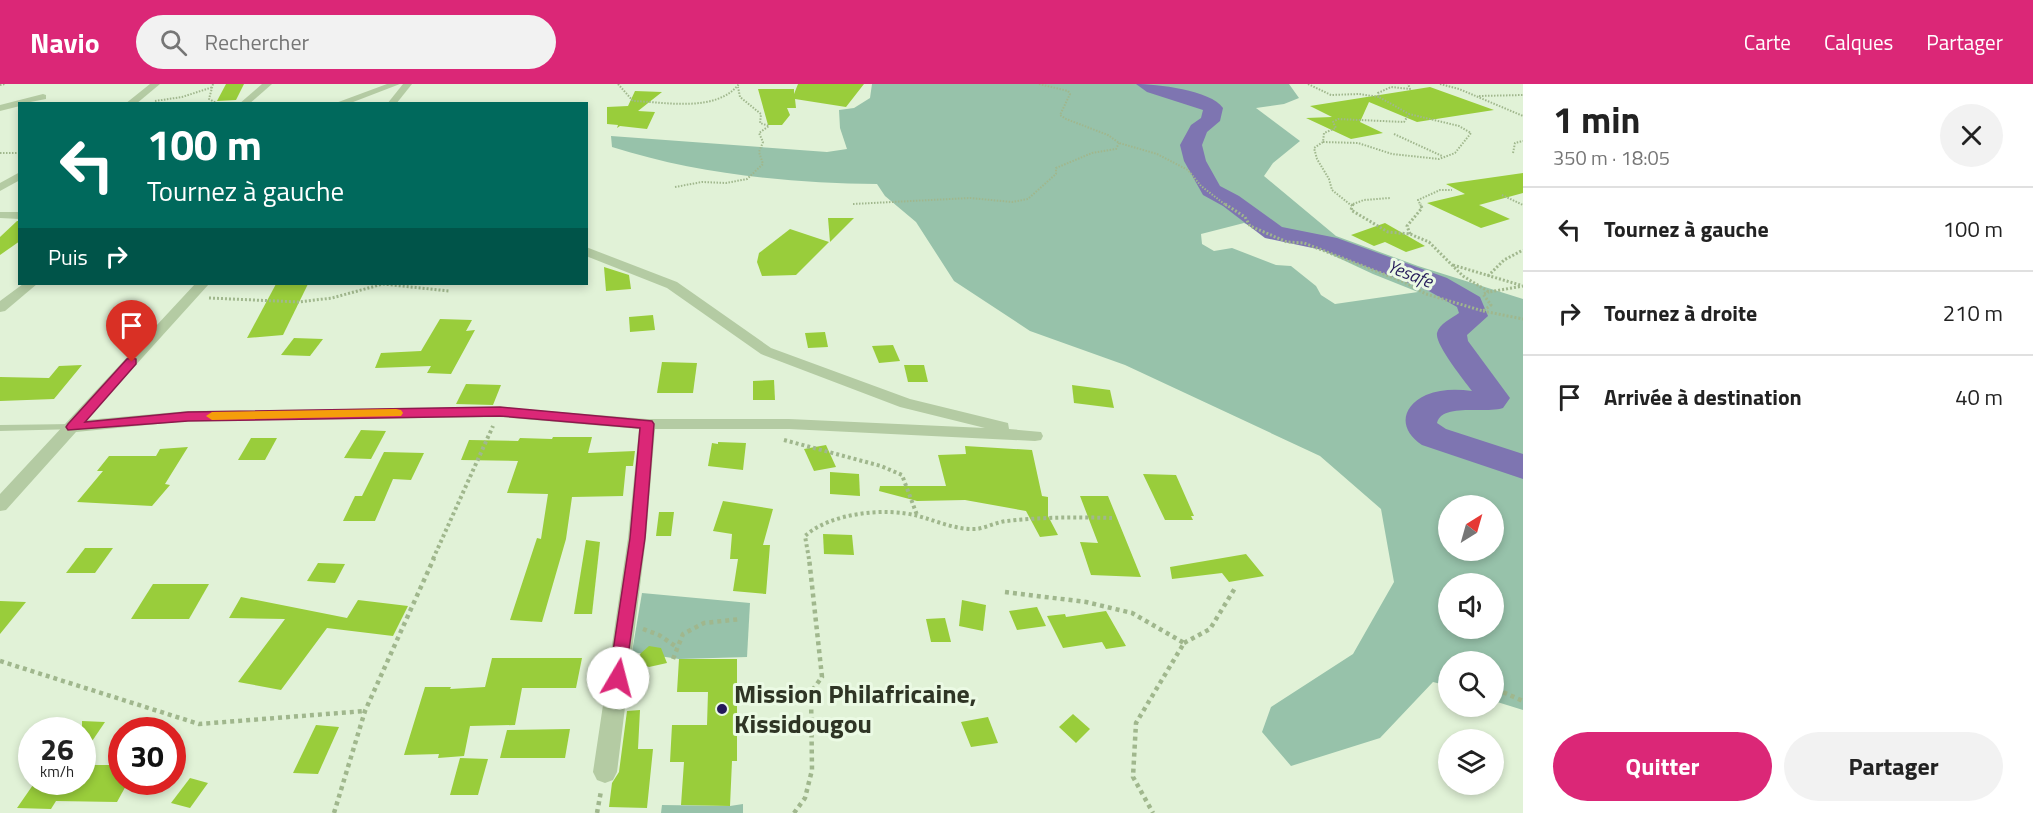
<!DOCTYPE html>
<html lang="fr">
<meta charset="utf-8">
<style>
:root{--surface:#fff;--page:#f2f2f2;--text:#222;--muted:#767676;--line:#e0e0e0;--accent:#db2777}
body{margin:0;font-family:"Titillium Web",sans-serif;background:var(--page);color:var(--text);height:100vh;display:flex;flex-direction:column;font-size:22px;white-space:nowrap}
*{box-sizing:border-box;margin:0}
p{font-size:20px;color:var(--muted)}
.icon{flex:none;width:33px;height:33px;fill:none;stroke:currentColor;stroke-width:2;stroke-linecap:round;stroke-linejoin:round}
.map{position:relative;flex:1;overflow:hidden}
.sheet{display:flex;flex-direction:column;background:var(--surface);width:510px}
.sheet>*{flex:none}
.guide{position:absolute;left:18px;top:18px;width:570px;height:183px;border-radius:0px;box-shadow:0 3px 9px #0003;background:#00695c;color:#fff;overflow:hidden}
.needle{width:39px;rotate:37deg}
.controls{position:absolute;left:1438px;top:411px;display:grid;gap:12px}
.controls a{display:grid;place-items:center;width:66px;height:66px;border-radius:50%;background:var(--surface);box-shadow:0 3px 9px #0003;font-size:30px}
.speed{position:absolute;left:18px;top:633px;display:flex;gap:12px;font-size:30px;font-weight:700;text-align:center}
.speed>*{display:grid;place-content:center;width:78px;height:78px;border-radius:50%;background:var(--surface);box-shadow:0 3px 9px #0003;line-height:1}
.speed small{font-size:15px;font-weight:400}
.speed .limit{border:9px solid #d22;background:#fff;color:#111}
.pin{position:absolute;display:grid;place-items:center;width:51px;height:51px;color:#fff;margin:-62px -26px;border-radius:50% 50% 50% 0;rotate:-45deg;box-shadow:0 0 6px #0007}
.pin .icon{rotate:45deg}
.me{position:absolute;width:66px;margin:-33px;rotate:8deg;stroke-linejoin:round;filter:drop-shadow(0 0 4px #0008)}
.turn{display:flex;align-items:center;gap:21px;height:126px;padding:0 30px;font-size:27px}
.turn .icon{width:78px;height:78px;stroke-width:2.5}
.turn b{display:block;font-size:42px;line-height:51px}
.then{display:flex;align-items:center;height:57px;padding:0 30px;background:#0003;gap:12px;font-size:22px}
.round{display:grid;place-items:center;flex:none;width:63px;height:63px;border-radius:32px;background:var(--page)}
.summary{display:flex;align-items:center;justify-content:space-between;height:102px;padding:0 30px}
h1{font-size:36px;font-weight:700;line-height:45px}
.primary-button{display:flex;gap:12px;margin-top:auto;padding:12px 30px}
.primary-button a{flex:1;height:69px;border-radius:36px;background:var(--accent);color:#fff;font-size:24px;font-weight:700;line-height:69px;text-align:center}
.primary-button a+a{background:var(--page);color:var(--text)}
ul{padding:0;list-style:none}
li{display:flex;align-items:center;gap:18px;height:84px;padding:0 30px;border-top:2px solid var(--line)}
li div{flex:1}
li b{display:block;font-size:22px}
li em{font-style:normal}
header{display:flex;align-items:center;gap:36px;box-sizing:border-box;height:84px;padding:0 30px;background:var(--accent);color:#fff}
header strong{font-size:28px}
nav{display:flex;gap:33px;margin-inline-start:auto;font-size:21px}
.search{width:420px;height:54px;background:var(--page);display:flex;align-items:center;gap:15px;box-sizing:border-box;padding:0 21px;border-radius:33px;color:var(--muted);font-size:22px}
main{display:flex;flex:1;min-height:0}
.map>svg:first-child{display:block}
.green{fill:#97c2aa;fill-rule:evenodd}
.lines{fill:none;stroke-linecap:round;stroke-linejoin:round}
.river{fill:#7e75b1;fill-rule:evenodd}
.building{fill:#99cd3b}
.path-far3{stroke:#a0b78d;stroke-width:2;stroke-dasharray:1.5 1.5;stroke-linecap:butt}
.path-far2{stroke:#a0b78d;stroke-width:3;stroke-dasharray:2 2;stroke-linecap:butt}
.path-far1{stroke:#a0b78d;stroke-width:4;stroke-dasharray:3 3;stroke-linecap:butt}
.path{stroke:#a0b78d;stroke-width:4.5;stroke-dasharray:4 4;stroke-linecap:butt}
.service{fill:#b4cba3;fill-rule:evenodd}
.minor{fill:#b4cba3;fill-rule:evenodd}
.route{fill:#db2777;stroke:#8e194d;stroke-width:1.5}
.slow{fill:#f59e0b}
.poi-dot{fill:#241959;stroke:#ebfae4;stroke-width:2}
.labels{text-anchor:middle;stroke-width:6;stroke-linejoin:round;paint-order:stroke}
.far-water-label{font-size:18px;font-style:italic;fill:#241959;stroke:#ebfae4}
.near-poi-label{font-size:26px;font-weight:bold;fill:#2f3525;stroke:#ebfae4;text-anchor:start}
</style>
<header>
<strong>Navio</strong>
<div class="search"><svg class="icon" aria-label="search" viewBox="0 0 24 24"><circle cx="10" cy="10" r="6"/><path d="M15 15l6 6"/></svg>Rechercher</div>
<nav><a>Carte</a><a>Calques</a><a>Partager</a></nav>
</header>
<main>
<div class="map">
<svg width="1523" height="729" viewBox="0 0 1523 729">
<rect width="100%" height="100%" fill="#e1f2d7"/>
<g class="green">
<path d="M 872,0 L 1289,0 L 1299,14 L 1284,20 L 1256,24 L 1300,57 L 1273,79 L 1264,92 L 1336,152 L 1418,182 L 1523,215 L 1523,626 L 1494,617 L 1494,578 L 1449,578 L 1449,602 L 1433,598 L 1380,654 L 1291,682 L 1262,648 L 1271,623 L 1353,570 L 1394,498 L 1381,425 L 1320,372 L 1125,281 L 1030,247 L 954,197 L 916,138 L 885,112 L 877,100 C 788,99 697,90 612,63 L 611,52 L 827,68 L 847,65 L 840,44 L 839,26 L 854,24 L 870,14 ZM 1244,139 L 1272,153 L 1315,163 L 1373,190 L 1418,208 L 1335,220 L 1321,211 L 1316,202 L 1291,182 L 1276,181 L 1232,164 L 1214,167 L 1202,160 L 1201,150 ZM 1449,422 L 1494,422 L 1494,466 L 1449,466 ZM 1449,500 L 1494,500 L 1494,544 L 1449,544 Z"/>
<path d="M 642,509 L 750,519 L 747,573 L 679,575 L 632,568 Z"/>
<path d="M 743,720 L 743,729 L 661,729 L 662,721 L 730,722 Z"/>
</g>
<g class="lines">
<path class="river" d="M 1136,0 C 1156,0 1211,6 1223,24 L 1220,37 L 1207,48 L 1202,61 L 1206,77 L 1220,102 L 1239,112 L 1282,143 L 1337,154 L 1447,194 L 1480,213 L 1488,232 L 1467,251 L 1468,257 L 1510,314 L 1503,324 C 1484,330 1442,319 1437,339 L 1446,345 L 1523,370 L 1523,395 L 1422,361 C 1399,346 1400,323 1426,311 C 1441,305 1456,305 1472,307 C 1464,296 1435,261 1437,249 C 1439,240 1452,234 1459,229 L 1457,223 L 1427,206 L 1322,166 L 1265,154 L 1223,122 L 1203,111 L 1184,77 L 1180,61 L 1191,41 L 1201,34 L 1203,26 L 1147,8 Z"/>
</g>
<g class="building">
<path d="M 226,0 L 244,0 L 236,16 L 217,17 Z"/>
<path d="M 798,0 L 864,0 L 846,23 L 795,15 L 796,24 L 787,24 L 790,31 L 782,41 L 768,41 L 758,5 L 794,5 L 794,10 Z"/>
<path d="M 1430,3 L 1494,26 L 1417,38 L 1369,18 L 1360,38 L 1383,49 L 1351,55 L 1306,34 L 1332,33 L 1310,22 Z"/>
<path d="M 635,7 L 662,8 L 638,27 L 655,28 L 647,45 L 620,42 L 617,44 L 618,41 L 607,40 L 607,23 L 628,22 Z"/>
<path d="M 1523,89 L 1523,109 L 1479,121 L 1510,135 L 1481,144 L 1427,119 L 1465,110 L 1446,100 Z"/>
<path d="M 828,134 L 854,134 L 830,158 Z"/>
<path d="M 17,137 L 20,137 L 20,157 L 0,171 L 0,153 Z"/>
<path d="M 1385,139 L 1425,162 L 1406,168 L 1385,158 L 1374,162 L 1351,151 Z"/>
<path d="M 790,145 L 829,158 L 796,191 L 762,192 L 757,178 L 759,169 Z"/>
<path d="M 604,183 L 629,191 L 631,205 L 606,207 Z"/>
<path d="M 276,200 L 308,200 L 283,251 L 247,254 Z"/>
<path d="M 653,231 L 655,246 L 630,248 L 629,233 Z"/>
<path d="M 440,235 L 472,236 L 466,247 L 475,246 L 451,290 L 427,289 L 431,282 L 375,284 L 381,269 L 421,267 Z"/>
<path d="M 825,248 L 828,263 L 808,264 L 805,249 Z"/>
<path d="M 294,254 L 323,255 L 310,272 L 281,271 Z"/>
<path d="M 893,261 L 900,277 L 879,279 L 872,262 Z"/>
<path d="M 662,278 L 697,279 L 693,309 L 657,309 Z"/>
<path d="M 82,281 L 54,315 L 0,317 L 0,293 L 49,294 L 59,282 Z"/>
<path d="M 904,281 L 924,281 L 928,298 L 908,298 Z"/>
<path d="M 774,296 L 775,316 L 753,316 L 753,297 Z"/>
<path d="M 466,300 L 501,301 L 493,321 L 456,320 Z"/>
<path d="M 1072,301 L 1110,306 L 1114,324 L 1074,319 Z"/>
<path d="M 361,346 L 386,347 L 371,375 L 344,374 Z"/>
<path d="M 553,353 L 592,353 L 588,369 L 635,367 L 633,382 L 626,382 L 623,412 L 572,413 L 566,455 L 542,538 L 510,536 L 537,454 L 541,455 L 548,410 L 507,409 L 518,377 L 461,376 L 469,356 L 518,357 L 520,354 L 552,355 Z"/>
<path d="M 251,354 L 277,354 L 265,376 L 238,376 Z"/>
<path d="M 718,358 L 746,359 L 743,386 L 708,382 L 712,359 L 718,360 Z"/>
<path d="M 826,361 L 836,383 L 814,387 L 804,365 Z"/>
<path d="M 965,362 L 1032,366 L 1042,412 L 1048,413 L 1048,432 L 1058,451 L 1040,453 L 1026,427 L 965,416 L 917,417 L 879,407 L 880,402 L 946,402 L 938,371 L 966,370 Z"/>
<path d="M 188,363 L 165,400 L 170,401 L 152,422 L 77,418 L 103,387 L 97,387 L 109,372 L 156,372 L 160,365 Z"/>
<path d="M 384,368 L 424,369 L 411,396 L 393,395 L 375,437 L 343,437 L 355,412 L 362,412 Z"/>
<path d="M 830,388 L 859,390 L 860,412 L 830,410 Z"/>
<path d="M 1143,390 L 1176,391 L 1194,432 L 1191,432 L 1193,436 L 1165,436 Z"/>
<path d="M 1080,412 L 1108,412 L 1141,493 L 1091,491 L 1080,458 L 1098,459 Z"/>
<path d="M 723,417 L 773,425 L 763,461 L 770,461 L 766,510 L 733,507 L 738,475 L 730,475 L 732,450 L 713,447 Z"/>
<path d="M 659,428 L 674,428 L 671,452 L 656,452 Z"/>
<path d="M 823,450 L 852,451 L 854,471 L 824,470 Z"/>
<path d="M 586,456 L 600,458 L 592,530 L 574,530 Z"/>
<path d="M 85,464 L 113,464 L 95,489 L 66,489 Z"/>
<path d="M 1246,470 L 1264,492 L 1229,498 L 1222,489 L 1172,495 L 1170,483 Z"/>
<path d="M 318,479 L 345,480 L 335,499 L 307,497 Z"/>
<path d="M 153,500 L 209,500 L 189,535 L 131,535 Z"/>
<path d="M 241,513 L 347,534 L 358,516 L 408,522 L 393,552 L 327,544 L 281,606 L 238,598 L 285,535 L 229,534 Z"/>
<path d="M 962,516 L 986,521 L 983,547 L 959,542 Z"/>
<path d="M 0,517 L 26,518 L 0,550 Z"/>
<path d="M 1037,523 L 1046,542 L 1017,546 L 1009,527 Z"/>
<path d="M 1106,527 L 1126,562 L 1106,565 L 1102,558 L 1063,564 L 1047,532 L 1065,530 L 1066,533 Z"/>
<path d="M 945,534 L 951,558 L 931,558 L 926,535 Z"/>
<path d="M 649,562 L 661,564 L 667,579 L 649,583 L 642,580 L 640,570 Z"/>
<path d="M 492,574 L 582,574 L 576,604 L 522,604 L 515,641 L 470,642 L 464,672 L 438,674 L 439,670 L 404,671 L 425,603 L 451,603 L 450,605 L 485,603 Z"/>
<path d="M 679,575 L 737,575 L 737,677 L 732,677 L 730,722 L 681,721 L 684,678 L 670,678 L 672,641 L 707,641 L 708,608 L 677,608 Z"/>
<path d="M 640,626 L 638,665 L 653,665 L 647,724 L 609,723 L 612,699 L 619,688 L 627,627 Z"/>
<path d="M 1073,630 L 1090,645 L 1076,659 L 1059,643 Z"/>
<path d="M 988,633 L 998,659 L 971,663 L 961,638 Z"/>
<path d="M 82,637 L 105,638 L 82,672 Z"/>
<path d="M 316,641 L 339,643 L 318,690 L 293,689 Z"/>
<path d="M 570,645 L 565,674 L 500,674 L 507,646 Z"/>
<path d="M 460,674 L 488,675 L 478,711 L 450,711 Z"/>
<path d="M 82,681 L 122,681 L 122,698 L 128,698 L 117,718 L 56,717 L 51,725 L 17,724 L 35,698 L 82,698 Z"/>
<path d="M 190,694 L 208,699 L 190,724 L 171,719 Z"/>
</g>
<g class="lines">
<g class="path-far3">
<path d="M 213,0 L 209,15 L 218,20"/>
<path d="M 618,0 L 633,17 C 666,18 716,29 739,0"/>
<path d="M 1039,0 L 1068,7 L 1070,10 L 1060,31 L 1066,35 L 1108,51 L 1119,59 L 1157,70 L 1188,86 L 1201,102 L 1227,122"/>
<path d="M 1308,0 L 1331,11 L 1359,10 L 1379,13"/>
<path d="M 1440,0 L 1459,5 L 1523,32"/>
<path d="M 0,1 L 5,0"/>
<path d="M 1479,12 L 1523,11"/>
<path d="M 155,17 L 182,13 L 213,3"/>
<path d="M 1394,50 L 1442,72"/>
<path d="M 1323,58 L 1358,59 L 1392,70 L 1439,75 L 1455,69 L 1471,49 L 1459,42 L 1409,30"/>
<path d="M 0,69 L 20,69"/>
<path d="M 1513,69 L 1515,59 L 1523,57"/>
<path d="M 675,103 L 702,98 L 726,99 L 747,95 L 763,80 L 759,68 L 763,58 L 759,49 L 769,42 L 760,39 L 761,30 L 740,13 L 738,3"/>
<path d="M 1502,111 L 1523,121"/>
<path d="M 853,120 L 970,114 L 1012,118 L 1028,115 L 1056,90 L 1056,84 L 1092,69 L 1116,65 L 1119,59"/>
<path d="M 1353,120 L 1364,116 L 1390,114"/>
<path d="M 1352,122 L 1332,106 L 1329,95 L 1317,75 L 1314,64 L 1323,58 L 1324,49 L 1336,44 L 1333,38 L 1338,35 L 1404,38 L 1409,30 L 1379,13 L 1378,9 L 1391,3 L 1410,5 L 1408,0"/>
<path d="M 1421,122 L 1418,116 L 1440,106 L 1452,106"/>
</g>
<g class="path-far2">
<path d="M 1225,120 L 1245,133 L 1250,142 L 1287,158 L 1304,159 L 1404,198 L 1426,210 L 1483,227 L 1491,221 L 1483,210 L 1489,208"/>
<path d="M 1353,120 L 1351,126 L 1388,148 L 1410,150 L 1429,158 L 1463,192 L 1489,208 L 1523,202"/>
<path d="M 1410,150 L 1407,142 L 1422,124 L 1420,120"/>
<path d="M 1453,181 L 1520,201"/>
<path d="M 1488,192 L 1504,176 L 1523,166"/>
<path d="M 209,214 L 299,218 L 332,214 L 383,200 L 449,207"/>
<path d="M 1483,227 L 1523,235"/>
</g>
<g class="path-far1">
<path d="M 784,356 L 881,382 L 902,391 L 917,431"/>
<path d="M 433,475 L 493,342"/>
<path d="M 809,475 L 805,452 C 830,429 886,423 918,432 C 937,437 956,446 976,445 C 986,444 996,438 1007,437 C 1042,433 1077,433 1112,434"/>
</g>
<g class="path">
<path d="M 1005,508 L 1086,518 L 1132,529 L 1184,559 L 1136,639 L 1133,693 L 1153,729"/>
<path d="M 643,545 L 659,551 L 678,564"/>
<path d="M 1184,559 L 1210,545 L 1235,504"/>
<path d="M 673,575 L 683,550 L 704,539 L 741,535"/>
<path d="M 0,577 L 199,640 L 365,627"/>
<path d="M 1496,605 L 1523,617"/>
<path d="M 334,729 L 365,627 L 434,474"/>
<path d="M 597,729 L 601,707"/>
<path d="M 794,729 L 805,714 L 812,686 L 811,608 L 822,593 L 809,474"/>
</g>
<path class="service" d="M 73,340 L 77,341 L 78,343 L 77,345 L 0,347 L 0,341 Z"/>
<g class="minor">
<path d="M 150,0 L 160,0 L 136,20 L 125,20 Z"/>
<path d="M 262,0 L 272,0 L 249,20 L 239,20 Z"/>
<path d="M 387,0 L 400,0 L 348,20 L 333,20 Z"/>
<path d="M 403,0 L 412,0 L 396,20 L 387,20 Z"/>
<path d="M 43,10 L 46,11 L 46,15 L 20,20 L 20,22 L 0,27 L 0,21 Z"/>
<path d="M 20,88 L 20,96 L 0,107 L 0,99 Z"/>
<path d="M 0,128 L 20,128 L 20,135 L 0,134 Z"/>
<path d="M 586,163 L 677,198 L 771,264 L 910,315 L 1008,339 L 1009,345 L 1041,348 L 1043,352 L 1041,356 L 1035,357 L 789,345 L 655,345 L 646,454 L 617,688 L 613,696 L 605,699 L 597,696 L 593,688 L 628,454 L 639,345 L 500,333 L 188,337 L 76,348 L 6,426 L 0,427 L 0,410 L 195,200 L 209,200 L 86,336 L 188,327 L 500,323 L 647,335 L 789,335 L 985,344 L 900,323 L 761,270 L 667,204 L 586,172 Z"/>
<path d="M 23,200 L 37,200 L 5,227 L 0,228 L 0,217 Z"/>
</g>
</g>
<path class="route" d="M 132,274 L 136,275 L 136,280 L 85,338 L 188,328 L 500,323 L 652,337 L 654,340 L 645,454 L 624,600 L 618,602 L 612,600 L 609,594 L 630,454 L 640,344 L 500,332 L 188,337 L 68,346 L 66,343 L 68,340 L 127,275 Z"/>
<path class="slow" d="M 396,325 L 401,326 L 403,329 L 401,332 L 212,336 L 206,332 L 212,328 Z"/>
<circle class="poi-dot" cx="722" cy="625" r="6"/>
<g class="labels">
<g class="far-water-label">
<text transform="translate(1410 190) rotate(21)" y="6">Yesafe</text>
</g>
<g class="near-poi-label">
<text x="734" y="619">Mission Philafricaine,<tspan x="734" dy="30">Kissidougou</tspan></text>
</g>
</g>
</svg>
<div class="controls">
<a><svg class="needle" viewBox="-14 -14 28 28"><path d="M0-13l5 13h-10z" fill="#e53935"/><path d="M0 13l5-13h-10z" fill="#767676"/></svg></a>
<a><svg class="icon" aria-label="sound" viewBox="0 0 24 24"><path d="M4 9h4l5-4v14l-5-4H4zM17 9q2 3 0 6"/></svg></a>
<a><svg class="icon" aria-label="search" viewBox="0 0 24 24"><circle cx="10" cy="10" r="6"/><path d="M15 15l6 6"/></svg></a>
<a><svg class="icon" aria-label="layers" viewBox="0 0 24 24"><path d="M12 4l9 5-9 5-9-5zM3 14l9 5 9-5"/></svg></a>
</div>
<div class="speed"><div>26<small>km/h</small></div><div class="limit">30</div></div>
<div class="pin" style="left:132px;top:278px;background:#d93025"><svg class="icon" aria-label="arrive" viewBox="0 0 24 24"><path d="M6 21V4h12l-3 4 3 4H6"/></svg></div>
<svg class="me" style="left:618px;top:594px" viewBox="-20 -20 40 40"><circle r="19" fill="#fff"/><path d="M0-13L10 11 0 6-10 11z" fill="#db2777"/></svg>
<div class="guide">
<div class="turn"><svg class="icon" aria-label="left" viewBox="0 0 24 24"><path d="M17 20v-9H6M10 6l-5 5 5 5"/></svg><div><b>100 m</b>Tournez à gauche</div></div>
<div class="then">Puis<svg class="icon" aria-label="right" viewBox="0 0 24 24"><path d="M7 20v-9h11M14 6l5 5-5 5"/></svg></div>
</div>
</div>
<section class="sheet">
<div class="summary"><div><h1>1 min</h1><p>350 m · 18:05</p></div><a class="round"><svg class="icon" aria-label="close" viewBox="0 0 24 24"><path d="M6 6l12 12M18 6L6 18"/></svg></a></div>
<ul>
<li><svg class="icon" aria-label="left" viewBox="0 0 24 24"><path d="M17 20v-9H6M10 6l-5 5 5 5"/></svg><div><b>Tournez à gauche</b></div><em>100 m</em></li>
<li><svg class="icon" aria-label="right" viewBox="0 0 24 24"><path d="M7 20v-9h11M14 6l5 5-5 5"/></svg><div><b>Tournez à droite</b></div><em>210 m</em></li>
<li><svg class="icon" aria-label="arrive" viewBox="0 0 24 24"><path d="M6 21V4h12l-3 4 3 4H6"/></svg><div><b>Arrivée à destination</b></div><em>40 m</em></li>
</ul>
<div class="primary-button"><a>Quitter</a><a>Partager</a></div>
</section>
</main>
